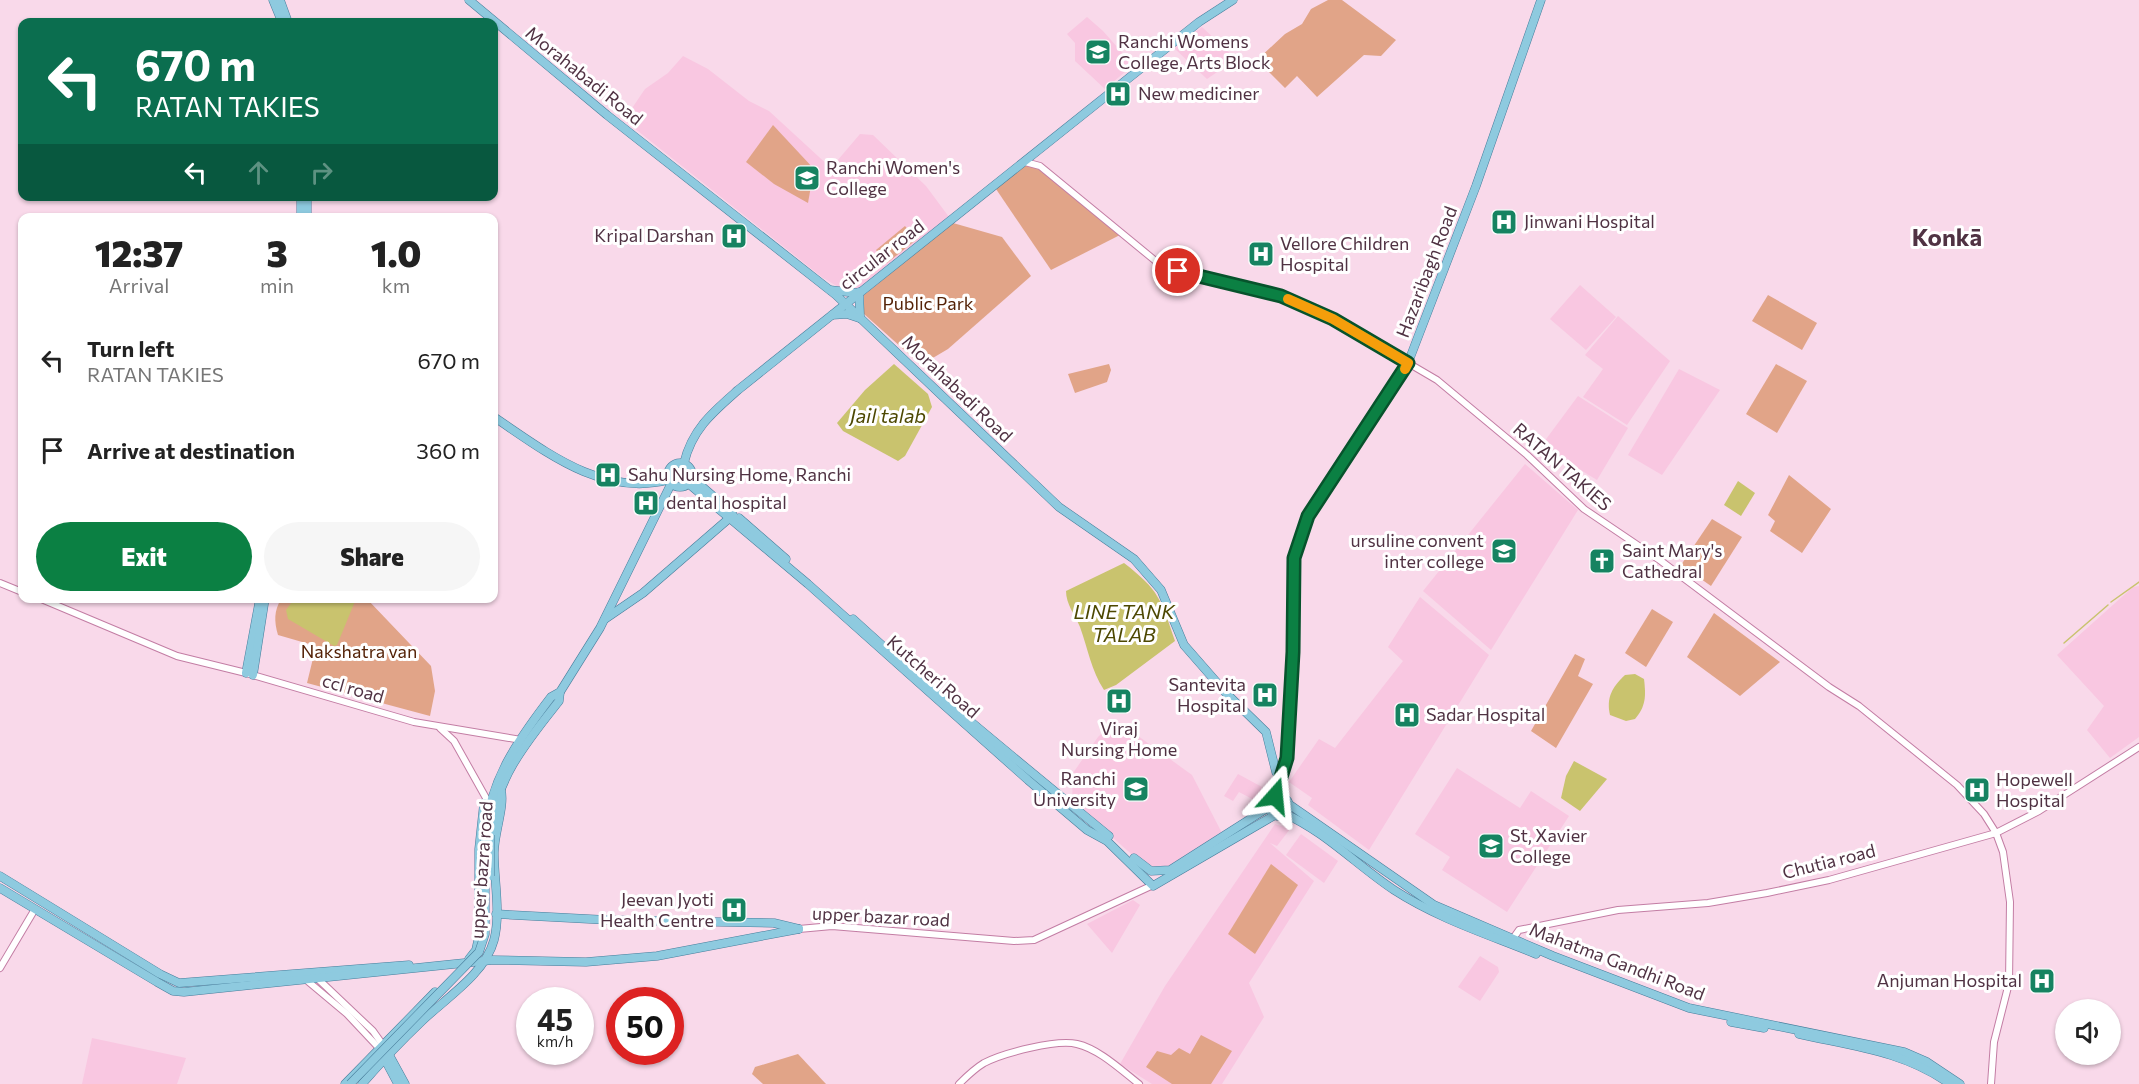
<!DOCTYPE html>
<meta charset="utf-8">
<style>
:root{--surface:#fff;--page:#f6f6f6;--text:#222;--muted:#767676;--accent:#0b8043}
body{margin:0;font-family:Commissioner,sans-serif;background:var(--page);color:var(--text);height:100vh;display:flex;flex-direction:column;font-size:22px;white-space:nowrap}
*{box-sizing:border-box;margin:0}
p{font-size:20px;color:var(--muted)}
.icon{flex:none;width:33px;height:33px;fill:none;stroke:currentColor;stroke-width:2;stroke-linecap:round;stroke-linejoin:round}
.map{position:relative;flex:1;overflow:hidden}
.details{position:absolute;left:18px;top:213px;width:480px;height:390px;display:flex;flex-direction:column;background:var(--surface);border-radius:12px;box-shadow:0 2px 4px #0004}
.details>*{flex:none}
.guide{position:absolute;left:18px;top:18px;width:480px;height:183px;border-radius:12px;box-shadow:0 2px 4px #0004;background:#0b6e4f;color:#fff;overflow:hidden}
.fabs{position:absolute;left:2055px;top:999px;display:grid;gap:12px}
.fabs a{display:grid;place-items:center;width:66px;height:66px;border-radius:50%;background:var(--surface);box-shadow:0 2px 4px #0004;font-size:30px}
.speed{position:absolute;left:516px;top:987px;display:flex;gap:12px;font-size:30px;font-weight:700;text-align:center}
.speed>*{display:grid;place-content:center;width:78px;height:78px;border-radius:50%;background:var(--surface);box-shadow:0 2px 4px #0004;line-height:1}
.speed small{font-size:15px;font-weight:400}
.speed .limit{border:9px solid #d22;background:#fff;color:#111}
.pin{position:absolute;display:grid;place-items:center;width:51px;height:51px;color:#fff;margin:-26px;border:3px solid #fff;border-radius:50%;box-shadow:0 2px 6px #0007}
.me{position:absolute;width:66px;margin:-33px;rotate:18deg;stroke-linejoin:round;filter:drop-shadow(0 0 4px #0008)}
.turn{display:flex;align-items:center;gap:21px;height:126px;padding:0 18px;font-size:27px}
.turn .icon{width:78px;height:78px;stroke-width:2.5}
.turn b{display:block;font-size:42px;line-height:51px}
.lanes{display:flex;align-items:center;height:57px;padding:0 18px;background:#0003;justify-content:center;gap:30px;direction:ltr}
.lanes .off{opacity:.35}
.eta{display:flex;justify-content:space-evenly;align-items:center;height:102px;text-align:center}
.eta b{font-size:36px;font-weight:800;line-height:42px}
.cta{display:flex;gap:12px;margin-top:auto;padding:12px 18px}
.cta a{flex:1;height:69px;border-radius:36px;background:var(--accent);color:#fff;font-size:24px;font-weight:800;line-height:69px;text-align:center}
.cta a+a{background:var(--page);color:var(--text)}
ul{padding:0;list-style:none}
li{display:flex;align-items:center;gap:18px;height:90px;padding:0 18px}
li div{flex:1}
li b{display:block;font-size:22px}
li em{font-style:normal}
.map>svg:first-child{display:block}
.built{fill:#f9c7e1}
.green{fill:#e1a488}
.water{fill:#c9c36e}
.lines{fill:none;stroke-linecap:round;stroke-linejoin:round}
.stream{stroke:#c9c36e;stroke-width:1.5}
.minor-casing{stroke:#c37da4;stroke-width:8}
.major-casing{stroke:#477d9b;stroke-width:9}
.minor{stroke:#fff;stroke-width:6}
.major{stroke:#8ecadf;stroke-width:8}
.major-bridge-casing{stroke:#477d9b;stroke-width:9;stroke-linecap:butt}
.major-bridge{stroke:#8ecadf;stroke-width:8}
.route-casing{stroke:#07532c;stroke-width:15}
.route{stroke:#0b8043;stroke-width:10}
.slow{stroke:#f59e0b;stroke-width:10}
.labels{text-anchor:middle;stroke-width:6;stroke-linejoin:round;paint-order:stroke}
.poi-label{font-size:18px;fill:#503243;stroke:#fff;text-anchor:start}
.street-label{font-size:18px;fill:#503243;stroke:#fff}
.park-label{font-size:18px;fill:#542207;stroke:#fff}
.water-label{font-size:20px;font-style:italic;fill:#4d4802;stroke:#fff}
.district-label{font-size:24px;font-weight:bold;fill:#503243;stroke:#fff}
</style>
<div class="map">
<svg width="2139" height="1084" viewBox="0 0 2139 1084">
<rect width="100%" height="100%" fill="#f9d9ea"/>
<g class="built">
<path d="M 1087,17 L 1103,31 L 1133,65 L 1105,89 L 1075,61 L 1075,43 L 1067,34 Z"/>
<path d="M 1202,27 L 1236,59 L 1207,79 L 1174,48 Z"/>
<path d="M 683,56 L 708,69 L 749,101 L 769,111 L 831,168 L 860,134 L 873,135 L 926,186 L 949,217 L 855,291 L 840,288 L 823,278 L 624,120 L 645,89 L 668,73 Z"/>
<path d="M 1580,285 L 1616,317 L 1586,350 L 1550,319 Z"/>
<path d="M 1618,316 L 1670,361 L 1627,425 L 1583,397 L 1603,369 L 1585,355 Z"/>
<path d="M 1679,369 L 1720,390 L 1662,475 L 1628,455 Z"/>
<path d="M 1578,396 L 1628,428 L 1597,480 L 1541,446 Z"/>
<path d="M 1525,464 L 1578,510 L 1491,650 L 1423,591 Z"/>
<path d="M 2139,586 L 2139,737 L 2110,758 L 2087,730 L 2104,706 L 2057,655 L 2133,587 Z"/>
<path d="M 1420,597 L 1489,655 L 1369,850 L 1308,805 L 1312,798 L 1289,782 L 1319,739 L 1335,748 L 1403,661 L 1388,647 Z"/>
<path d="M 1116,720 L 1192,775 L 1223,835 L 1173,867 L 1145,866 L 1072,802 L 1073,773 L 1098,737 Z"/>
<path d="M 1457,768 L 1520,808 L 1531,791 L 1569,816 L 1507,912 L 1442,870 L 1450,857 L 1415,834 Z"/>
<path d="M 1238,774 L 1262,787 L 1256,801 L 1239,792 L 1233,801 L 1224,796 Z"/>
<path d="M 1275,824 L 1290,829 L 1277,846 L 1270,843 L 1314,881 L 1249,983 L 1264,1017 L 1222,1084 L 1152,1084 L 1120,1064 L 1165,986 Z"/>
<path d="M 1301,834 L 1338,861 L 1324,883 L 1286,855 Z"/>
<path d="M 1133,900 L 1140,905 L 1112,953 L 1087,924 Z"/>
<path d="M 1480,956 L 1498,967 L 1499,972 L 1480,1001 L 1458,987 Z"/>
<path d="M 92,1038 L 186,1058 L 177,1084 L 82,1084 Z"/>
</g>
<g class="green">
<path d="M 1328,0 L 1342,0 L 1396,40 L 1381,56 L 1364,55 L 1317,97 L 1297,76 L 1285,88 L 1257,60 L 1285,34 L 1302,24 L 1311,9 Z"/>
<path d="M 773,125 L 814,169 L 808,203 L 774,184 L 746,162 Z"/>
<path d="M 1025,163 L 1037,167 L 1120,235 L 1051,270 L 996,189 Z"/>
<path d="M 953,223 L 1002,237 L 1031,276 L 948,349 L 921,365 L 864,314 L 864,295 Z"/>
<path d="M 905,226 L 916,240 L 887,263 L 876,250 Z"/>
<path d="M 1768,295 L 1817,323 L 1802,350 L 1752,321 Z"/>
<path d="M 1109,364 L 1111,370 L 1107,382 L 1075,393 L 1068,374 Z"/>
<path d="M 1776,364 L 1807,381 L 1777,433 L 1746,414 Z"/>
<path d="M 1789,475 L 1831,509 L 1802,553 L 1770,531 L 1775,521 L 1768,515 Z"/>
<path d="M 1712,519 L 1742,537 L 1711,586 L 1681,565 Z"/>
<path d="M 281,599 L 367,599 L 431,666 L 435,691 L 430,716 L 307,683 L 316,646 L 278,635 C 274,621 274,611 281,599 Z"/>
<path d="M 1652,609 L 1673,622 L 1646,667 L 1625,653 Z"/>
<path d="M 1714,613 L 1780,662 L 1740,696 L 1687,657 Z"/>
<path d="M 1575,654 L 1585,659 L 1578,676 L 1593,684 L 1556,748 L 1531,731 Z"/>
<path d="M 1271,864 L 1298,885 L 1255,954 L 1228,934 Z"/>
<path d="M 1201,1035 L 1232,1051 L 1211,1084 L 1172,1084 L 1146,1067 L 1157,1051 L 1171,1055 L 1179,1048 L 1190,1054 Z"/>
<path d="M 798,1054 L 826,1084 L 763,1084 L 752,1074 L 755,1067 Z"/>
</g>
<g class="water">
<path d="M 894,364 L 928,394 L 932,407 L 905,456 L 898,461 L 843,431 L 837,423 L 865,390 Z"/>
<path d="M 1738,481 L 1755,493 L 1741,516 L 1724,505 Z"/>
<path d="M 1124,563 C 1159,590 1161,599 1175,641 L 1116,685 L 1104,690 C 1091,670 1088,649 1080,627 C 1075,615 1066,604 1066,591 Z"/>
<path d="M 294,599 L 356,599 L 337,645 L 334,646 L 288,619 L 286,610 Z"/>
<path d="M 1635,674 L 1644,679 C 1646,696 1646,706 1635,719 L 1626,721 L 1610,715 C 1606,698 1612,687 1625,675 Z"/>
<path d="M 1574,761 L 1607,779 L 1580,811 L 1561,798 L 1566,776 Z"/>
</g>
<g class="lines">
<g class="stream">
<path d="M 2111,602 L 2139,582"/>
<path d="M 2064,643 L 2108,605"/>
</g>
<g class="minor-casing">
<g id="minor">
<path d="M 1025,162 L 1040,166 L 1158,263 L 1178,271 L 1281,296 L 1333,319 L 1437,380 L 1527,455 L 1584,509 L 1661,561 L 1829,687 L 1859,706 L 1957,785 L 1984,814 L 1996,833 L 2003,852 L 2010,902 L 2009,983 L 1994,1042 L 1991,1084"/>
<path d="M 0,583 L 22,592"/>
<path d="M 39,598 L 177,656 L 246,673 L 414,722 L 521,740"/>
<path d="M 440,728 L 454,741 L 486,798"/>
<path d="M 799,929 L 832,926 L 1014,941 L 1034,940 L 1153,885"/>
<path d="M 1512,940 L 1519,930 L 1618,910 L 1708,903 L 1767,893 L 1829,880 L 1996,833 L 2039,811 L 2139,747"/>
<path d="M 0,968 L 35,909"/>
<path d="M 315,976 L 373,1031 L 385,1048"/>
<path d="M 304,978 L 347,1014 L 378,1047"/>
<path d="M 959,1084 C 967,1076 974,1069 984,1063 C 1003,1053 1057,1039 1077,1044 C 1099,1049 1121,1070 1139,1084"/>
</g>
</g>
<g class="major-casing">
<g id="major">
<path d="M 273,0 L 282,22"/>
<path d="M 280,0 L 288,22"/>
<path d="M 469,0 L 607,115 L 836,295 L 1059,507 L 1134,559 L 1161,590 L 1184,645 L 1226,693 L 1266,732 L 1276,772 L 1280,778"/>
<path d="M 301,196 L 301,218"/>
<path d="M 307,196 L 307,218"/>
<path d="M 830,290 L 857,293"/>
<path d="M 859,292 L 860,316"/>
<path d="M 832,315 L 847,314 L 859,318"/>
<path d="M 494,417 C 546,452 602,497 668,480"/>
<circle cx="680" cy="475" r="12"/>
<path d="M 684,463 C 692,429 713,412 738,390 L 1199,22 L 1233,0"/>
<path d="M 692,478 L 729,510"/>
<path d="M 689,484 L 808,584 L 1028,780 L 1087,830 L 1107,841 L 1153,886 L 1275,815"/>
<path d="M 739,518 L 786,559"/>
<path d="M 605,619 L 643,593 L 733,515"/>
<path d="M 853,619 C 936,695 1023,765 1109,836"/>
<path d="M 246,673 L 260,598"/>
<path d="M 253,675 L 265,598"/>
<circle cx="1279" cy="806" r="10"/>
<path d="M 1274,796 L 1287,758 L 1293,652 L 1294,558 L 1308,516 L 1408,363 L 1476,186 L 1541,0"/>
<path d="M 1290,805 L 1434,905 L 1553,956 L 1689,1008 L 1904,1052 L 1927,1062 L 1960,1084"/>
<path d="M 1285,814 C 1323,830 1359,867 1394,890 C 1439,919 1487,934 1536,954"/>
<path d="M 491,830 C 495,779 529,739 559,701 L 560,692"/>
<path d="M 485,835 C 490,779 518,740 551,697 L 560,692 L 600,628 L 671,484"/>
<path d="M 1134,858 L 1151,871 L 1170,870 L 1269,807"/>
<path d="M 0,876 L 160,974 L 179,983 L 409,965"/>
<path d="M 0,888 L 157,982 L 173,991 L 184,992 L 493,960 L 586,962 L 657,956 L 799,929"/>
<path d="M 496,914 L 608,920 L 774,923 L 799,929"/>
<path d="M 469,959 L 476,950 L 479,936 L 479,849 L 484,803"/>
<path d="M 1731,1022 L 1764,1028"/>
<path d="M 1799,1034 C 1852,1046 1904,1051 1950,1084"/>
<path d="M 388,1053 L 405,1084"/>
<path d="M 382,1054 L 398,1084"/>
<path d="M 345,1084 L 435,992"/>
<path d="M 362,1084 C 381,1062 401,1041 422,1021 C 446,998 485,974 494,940 C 501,913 494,880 494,853 C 494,833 505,806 501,790"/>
</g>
</g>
<use href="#minor" class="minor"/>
<use href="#major" class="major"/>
<g class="major-bridge-casing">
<g id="major-bridge">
<path d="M 490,876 L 490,835"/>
<path d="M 350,1084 L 479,952 L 485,934 L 485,835"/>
</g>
</g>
<use href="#major-bridge" class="major-bridge"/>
</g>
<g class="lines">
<g class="route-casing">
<path id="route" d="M 1178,271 L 1281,296 L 1333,319 L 1408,363 L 1308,516 L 1294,558 L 1293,652 L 1287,758 L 1275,796"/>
</g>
<use href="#route" class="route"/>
<path class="slow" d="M 1288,299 L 1333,319 L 1408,363 L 1405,369"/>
</g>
<defs>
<g id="university-square" transform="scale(1.35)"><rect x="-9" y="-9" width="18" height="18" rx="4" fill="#168361" stroke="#fff"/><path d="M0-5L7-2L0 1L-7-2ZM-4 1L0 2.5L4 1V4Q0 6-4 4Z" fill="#fff"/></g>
<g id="hospital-square" transform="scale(1.35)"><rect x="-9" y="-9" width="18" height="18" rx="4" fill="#168361" stroke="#fff"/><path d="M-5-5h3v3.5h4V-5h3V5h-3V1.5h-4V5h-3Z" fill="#fff"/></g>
<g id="church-square" transform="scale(1.35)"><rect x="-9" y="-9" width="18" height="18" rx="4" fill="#168361" stroke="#fff"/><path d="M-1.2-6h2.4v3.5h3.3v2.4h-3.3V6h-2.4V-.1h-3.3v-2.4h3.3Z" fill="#fff"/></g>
</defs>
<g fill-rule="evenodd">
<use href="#university-square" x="1098" y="52"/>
<use href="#hospital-square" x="1118" y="94"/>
<use href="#university-square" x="807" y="178"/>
<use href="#hospital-square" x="1504" y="222"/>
<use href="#hospital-square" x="734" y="236"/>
<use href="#hospital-square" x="1261" y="254"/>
<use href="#hospital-square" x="608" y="475"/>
<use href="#hospital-square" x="646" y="503"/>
<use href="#university-square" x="1504" y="551"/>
<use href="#church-square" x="1602" y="561"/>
<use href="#hospital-square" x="1265" y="695"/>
<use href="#hospital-square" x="1119" y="701"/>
<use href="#hospital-square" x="1407" y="715"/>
<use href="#university-square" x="1136" y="789"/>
<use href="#hospital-square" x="1977" y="790"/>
<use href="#university-square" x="1491" y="846"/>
<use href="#hospital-square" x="734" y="910"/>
<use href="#hospital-square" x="2042" y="981"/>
</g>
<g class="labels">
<g class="poi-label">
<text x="1118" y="48">Ranchi Womens<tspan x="1118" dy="21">College, Arts Block</tspan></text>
<text x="1138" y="100">New mediciner</text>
<text x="826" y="174">Ranchi Women's<tspan x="826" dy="21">College</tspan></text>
<text x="1524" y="228">Jinwani Hospital</text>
<text x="714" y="242" text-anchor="end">Kripal Darshan</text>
<text x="1280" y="250">Vellore Children<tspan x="1280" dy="21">Hospital</tspan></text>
<text x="628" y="481">Sahu Nursing Home, Ranchi</text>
<text x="666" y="509">dental hospital</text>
<text x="1484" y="547" text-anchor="end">ursuline convent<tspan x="1484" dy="21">inter college</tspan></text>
<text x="1622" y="557">Saint Mary's<tspan x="1622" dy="21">Cathedral</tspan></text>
<text x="1246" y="691" text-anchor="end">Santevita<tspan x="1246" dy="21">Hospital</tspan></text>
<text x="1426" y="721">Sadar Hospital</text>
<text x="1119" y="735" text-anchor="middle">Viraj<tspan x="1119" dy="21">Nursing Home</tspan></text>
<text x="1116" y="785" text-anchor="end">Ranchi<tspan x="1116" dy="21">University</tspan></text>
<text x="1996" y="786">Hopewell<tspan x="1996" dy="21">Hospital</tspan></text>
<text x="1510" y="842">St, Xavier<tspan x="1510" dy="21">College</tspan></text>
<text x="714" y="906" text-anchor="end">Jeevan Jyoti<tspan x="714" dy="21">Health Centre</tspan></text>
<text x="2022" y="987" text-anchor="end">Anjuman Hospital</text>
</g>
<g class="street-label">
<text transform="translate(584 76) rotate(39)" y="6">Morahabadi Road</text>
<text transform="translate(882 255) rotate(-38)" y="6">circular road</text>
<text transform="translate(1427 272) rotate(-69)" y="6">Hazaribagh Road</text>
<text transform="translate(957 389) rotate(44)" y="6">Morahabadi Road</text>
<text transform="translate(1562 467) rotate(41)" y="6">RATAN TAKIES</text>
<text transform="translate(933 677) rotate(41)" y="6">Kutcheri Road</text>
<text transform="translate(353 689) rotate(16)" y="6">ccl road</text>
<text transform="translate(1829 862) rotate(-14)" y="6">Chutia road</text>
<text transform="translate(482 870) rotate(-86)" y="6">upper bazra road</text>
<text transform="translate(881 917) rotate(3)" y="6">upper bazar road</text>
<text transform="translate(1617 962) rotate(21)" y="6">Mahatma Gandhi Road</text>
</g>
<g class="park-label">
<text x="928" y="310">Public Park</text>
<text x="359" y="658">Nakshatra van</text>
</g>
<g class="water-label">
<text x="888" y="423">Jail talab</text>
<text x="1124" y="619">LINE TANK<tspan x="1124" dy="23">TALAB</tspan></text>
</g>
<g class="district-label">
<text x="1947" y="246">Konkā</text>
</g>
</g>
</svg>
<div class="fabs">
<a><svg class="icon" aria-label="sound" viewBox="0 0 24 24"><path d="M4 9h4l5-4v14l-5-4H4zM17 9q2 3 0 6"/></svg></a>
</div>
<div class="speed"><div>45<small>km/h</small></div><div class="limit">50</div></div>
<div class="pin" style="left:1178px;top:271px;background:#d93025"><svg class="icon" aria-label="arrive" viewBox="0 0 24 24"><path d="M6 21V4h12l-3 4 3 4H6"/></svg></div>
<svg class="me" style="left:1275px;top:796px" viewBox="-20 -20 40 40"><path d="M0-17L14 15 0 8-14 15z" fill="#0b8043" stroke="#fff" stroke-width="4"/></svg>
<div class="guide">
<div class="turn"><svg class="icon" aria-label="left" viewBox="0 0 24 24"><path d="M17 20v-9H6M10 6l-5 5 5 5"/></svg><div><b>670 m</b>RATAN TAKIES</div></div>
<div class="lanes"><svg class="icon" aria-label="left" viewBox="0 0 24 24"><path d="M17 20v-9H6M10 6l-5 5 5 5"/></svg><svg class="icon off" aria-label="ahead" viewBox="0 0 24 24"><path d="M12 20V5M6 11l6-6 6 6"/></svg><svg class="icon off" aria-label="right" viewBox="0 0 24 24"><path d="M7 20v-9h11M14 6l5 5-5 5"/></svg></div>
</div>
<section class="details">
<div class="eta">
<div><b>12:37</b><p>Arrival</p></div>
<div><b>3</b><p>min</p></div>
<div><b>1.0</b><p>km</p></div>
</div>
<ul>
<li><svg class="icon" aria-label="left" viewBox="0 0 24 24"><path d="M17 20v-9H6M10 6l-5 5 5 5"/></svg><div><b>Turn left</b><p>RATAN TAKIES</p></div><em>670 m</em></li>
<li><svg class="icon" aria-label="arrive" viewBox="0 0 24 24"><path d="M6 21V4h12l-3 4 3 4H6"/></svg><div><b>Arrive at destination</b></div><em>360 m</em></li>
</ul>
<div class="cta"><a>Exit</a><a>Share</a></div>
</section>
</div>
